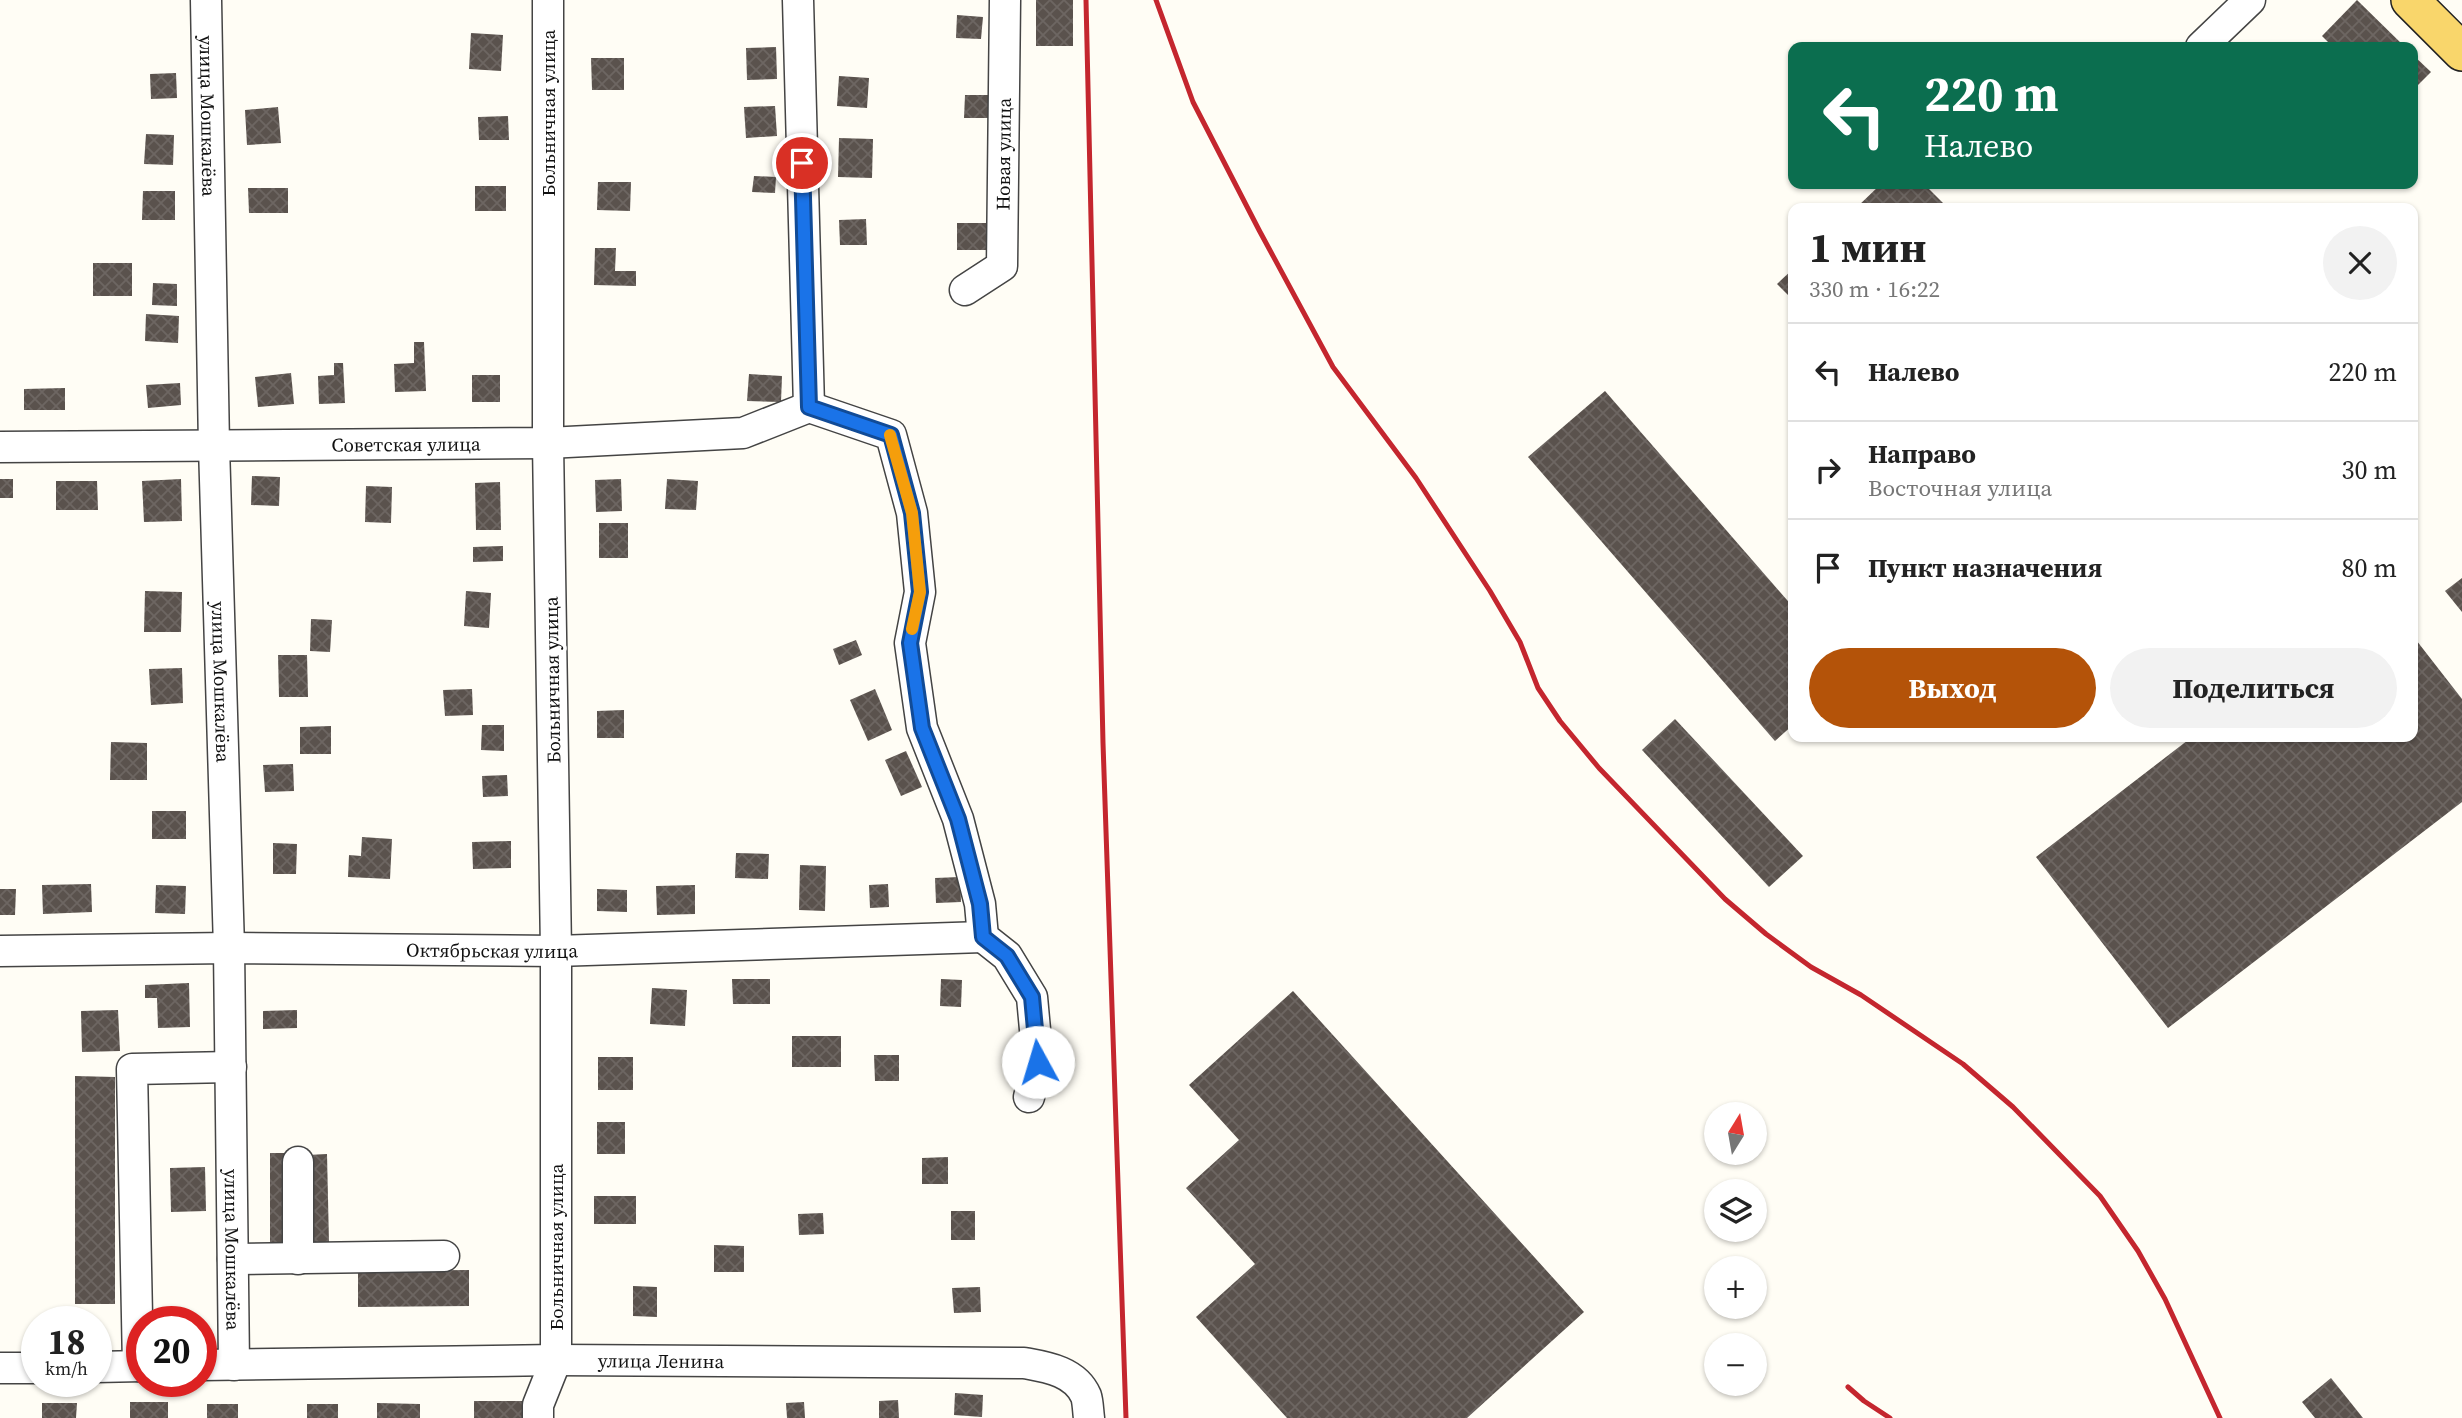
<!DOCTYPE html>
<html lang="ru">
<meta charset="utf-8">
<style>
:root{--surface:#fff;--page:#f2f2f2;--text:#222;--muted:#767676;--line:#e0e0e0;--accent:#b45309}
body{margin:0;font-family:"Source Serif 4",serif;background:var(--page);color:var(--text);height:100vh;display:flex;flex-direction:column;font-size:26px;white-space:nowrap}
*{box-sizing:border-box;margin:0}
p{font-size:23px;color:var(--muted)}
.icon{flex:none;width:38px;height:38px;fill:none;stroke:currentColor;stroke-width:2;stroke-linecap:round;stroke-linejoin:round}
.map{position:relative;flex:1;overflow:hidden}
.details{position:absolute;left:1788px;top:203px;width:630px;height:539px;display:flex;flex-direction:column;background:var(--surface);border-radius:14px;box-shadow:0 2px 5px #0004}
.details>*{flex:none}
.top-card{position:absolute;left:1788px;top:42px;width:630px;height:147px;border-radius:14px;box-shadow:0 2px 5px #0004;background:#0b6e4f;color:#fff;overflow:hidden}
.needle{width:46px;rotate:11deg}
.buttons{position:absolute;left:1704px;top:1102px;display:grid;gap:14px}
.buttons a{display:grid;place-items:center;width:63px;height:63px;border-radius:50%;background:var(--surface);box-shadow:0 2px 5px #0004;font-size:35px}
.speed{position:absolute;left:21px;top:1306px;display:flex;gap:14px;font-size:35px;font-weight:700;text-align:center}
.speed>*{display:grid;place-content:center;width:91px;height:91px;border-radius:50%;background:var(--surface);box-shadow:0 2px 5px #0004;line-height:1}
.speed small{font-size:18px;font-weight:400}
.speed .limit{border:10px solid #d22;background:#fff;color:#111}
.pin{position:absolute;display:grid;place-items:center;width:60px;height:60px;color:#fff;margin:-30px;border:4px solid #fff;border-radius:50%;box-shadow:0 2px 7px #0007}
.me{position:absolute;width:77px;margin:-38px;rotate:354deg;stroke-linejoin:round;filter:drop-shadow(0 0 5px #0008)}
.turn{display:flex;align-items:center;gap:24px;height:147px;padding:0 21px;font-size:32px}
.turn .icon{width:91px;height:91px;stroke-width:2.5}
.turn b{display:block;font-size:49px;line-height:60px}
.round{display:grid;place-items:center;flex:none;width:74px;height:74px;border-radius:37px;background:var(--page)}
.overview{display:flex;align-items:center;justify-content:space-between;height:119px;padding:0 21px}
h1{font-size:42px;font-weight:700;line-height:52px}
.cta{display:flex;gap:14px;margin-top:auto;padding:14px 21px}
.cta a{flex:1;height:80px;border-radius:42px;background:var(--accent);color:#fff;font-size:28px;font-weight:700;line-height:80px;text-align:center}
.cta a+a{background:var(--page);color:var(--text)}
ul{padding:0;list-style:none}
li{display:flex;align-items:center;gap:21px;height:98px;padding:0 21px;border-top:2px solid var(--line)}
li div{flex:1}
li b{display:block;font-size:26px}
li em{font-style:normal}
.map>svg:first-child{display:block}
.building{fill:url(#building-cross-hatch)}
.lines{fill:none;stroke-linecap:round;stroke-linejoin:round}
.minor-casing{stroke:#444;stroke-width:33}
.major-casing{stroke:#222;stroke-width:40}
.minor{stroke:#fff;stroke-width:30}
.major{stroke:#f9d66b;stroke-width:37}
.rail{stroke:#c4262e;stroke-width:5}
.route-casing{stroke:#114b97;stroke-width:18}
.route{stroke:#1a73e8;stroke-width:12}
.slow{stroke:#f59e0b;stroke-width:12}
.labels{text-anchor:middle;stroke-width:7;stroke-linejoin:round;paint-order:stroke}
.street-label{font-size:19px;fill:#111;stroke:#fff}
</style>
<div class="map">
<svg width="2462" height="1418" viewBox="0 0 2462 1418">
<defs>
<pattern id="building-cross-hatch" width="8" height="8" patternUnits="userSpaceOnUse" patternTransform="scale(1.75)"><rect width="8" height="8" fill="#5a524d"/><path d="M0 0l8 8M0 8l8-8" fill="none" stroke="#6d6662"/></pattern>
</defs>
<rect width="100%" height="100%" fill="#fffdf5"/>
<g class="building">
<rect x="1036" y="0" width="37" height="46"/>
<path d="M 2357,0 L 2405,47 L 2333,47 L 2322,36 Z"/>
<path d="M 957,15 L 983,17 L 981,39 L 956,38 Z"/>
<path d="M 471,33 L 503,35 L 501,71 L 469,69 Z"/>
<path d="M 776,47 L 777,79 L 747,80 L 746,48 Z"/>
<path d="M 2413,55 L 2431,72 L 2413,90 Z"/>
<path d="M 591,58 L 624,58 L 624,90 L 592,90 Z"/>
<path d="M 176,73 L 177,98 L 151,99 L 150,74 Z"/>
<path d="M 839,76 L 869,78 L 867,108 L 837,106 Z"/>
<path d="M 965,95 L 990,95 L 990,118 L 964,118 Z"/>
<path d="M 775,106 L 777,136 L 746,138 L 744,107 Z"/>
<path d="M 278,107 L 281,143 L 247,145 L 245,110 Z"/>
<path d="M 508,116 L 509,140 L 479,140 L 478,117 Z"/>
<path d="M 146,134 L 174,135 L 173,165 L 144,164 Z"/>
<path d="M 839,138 L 873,139 L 872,178 L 838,177 Z"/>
<path d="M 754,176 L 776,177 L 775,193 L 752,192 Z"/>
<path d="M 598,182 L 631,182 L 630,211 L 597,210 Z"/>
<path d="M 1881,184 L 1924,184 L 1948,208 L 1856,208 Z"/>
<rect x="475" y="186" width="31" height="25"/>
<path d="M 248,188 L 288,188 L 288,213 L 249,213 Z"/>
<path d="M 143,191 L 175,191 L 175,220 L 142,220 Z"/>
<path d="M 866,219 L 867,245 L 840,245 L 839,220 Z"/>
<rect x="957" y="223" width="37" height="27"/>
<path d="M 595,248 L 616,248 L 615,271 L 636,271 L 636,286 L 594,285 Z"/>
<rect x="93" y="263" width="39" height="33"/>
<path d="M 1794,268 L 1794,301 L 1777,284 Z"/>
<path d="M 153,283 L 177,284 L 177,306 L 152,305 Z"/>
<path d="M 146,314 L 179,316 L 178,343 L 145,341 Z"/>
<path d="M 414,342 L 424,342 L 426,391 L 395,392 L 394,364 L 414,363 Z"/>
<path d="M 334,363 L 343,363 L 345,403 L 319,404 L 318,376 L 334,375 Z"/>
<path d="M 291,373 L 294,404 L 258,407 L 255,377 Z"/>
<path d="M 749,374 L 782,376 L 781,402 L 747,401 Z"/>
<rect x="472" y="375" width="28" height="27"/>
<path d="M 180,383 L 181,405 L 148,408 L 146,385 Z"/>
<path d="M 65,388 L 65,410 L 24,410 L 24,389 Z"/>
<path d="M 1605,391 L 1794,608 L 1794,724 L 1775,741 L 1528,457 Z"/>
<path d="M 252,476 L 280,477 L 279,506 L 251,505 Z"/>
<rect x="0" y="479" width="13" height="19"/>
<path d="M 181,479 L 182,521 L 144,522 L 142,481 Z"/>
<path d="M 621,479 L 622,511 L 596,512 L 595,480 Z"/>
<path d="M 667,479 L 698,481 L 696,510 L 665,509 Z"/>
<path d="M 56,481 L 97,481 L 98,510 L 56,510 Z"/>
<path d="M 500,482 L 501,530 L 476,530 L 475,483 Z"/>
<path d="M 366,486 L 392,487 L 391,523 L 365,522 Z"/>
<rect x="599" y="523" width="29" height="35"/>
<path d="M 503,546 L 503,561 L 473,562 L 473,547 Z"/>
<path d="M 2462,578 L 2462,612 L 2445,591 Z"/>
<path d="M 145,591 L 182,592 L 181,632 L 144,632 Z"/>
<path d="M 466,591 L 491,593 L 489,628 L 464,626 Z"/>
<path d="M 311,619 L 332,620 L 330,652 L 310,651 Z"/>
<path d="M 2413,636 L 2462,699 L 2462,802 L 2168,1028 L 2036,857 L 2192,737 L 2413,737 Z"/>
<path d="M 856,640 L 862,655 L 839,665 L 833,649 Z"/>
<path d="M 278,655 L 307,655 L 308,697 L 279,697 Z"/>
<path d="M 182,668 L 183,703 L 151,705 L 149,669 Z"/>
<path d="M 472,689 L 473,715 L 445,716 L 443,690 Z"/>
<path d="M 875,689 L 892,730 L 868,741 L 850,700 Z"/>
<path d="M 624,710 L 624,738 L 597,738 L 597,711 Z"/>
<path d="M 1675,719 L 1803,856 L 1769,887 L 1642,750 Z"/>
<path d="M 482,725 L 504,725 L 504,751 L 481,750 Z"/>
<path d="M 331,726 L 331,754 L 300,754 L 300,727 Z"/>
<path d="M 111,742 L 147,743 L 147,780 L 110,780 Z"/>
<path d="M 906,751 L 922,787 L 901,796 L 885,760 Z"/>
<path d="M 293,764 L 294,791 L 265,792 L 263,765 Z"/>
<path d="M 507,775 L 508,796 L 483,797 L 482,776 Z"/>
<rect x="152" y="811" width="34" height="28"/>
<path d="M 362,837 L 392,839 L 390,879 L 348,877 L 349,855 L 361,856 Z"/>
<path d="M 511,841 L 511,868 L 473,869 L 472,842 Z"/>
<path d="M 273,843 L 297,844 L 296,874 L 273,874 Z"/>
<path d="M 736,853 L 769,854 L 768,879 L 735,878 Z"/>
<path d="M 800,865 L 826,866 L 825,911 L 799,910 Z"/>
<path d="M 960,877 L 961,902 L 936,903 L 935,878 Z"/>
<path d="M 91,884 L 92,912 L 43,914 L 42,885 Z"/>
<path d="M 888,884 L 889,907 L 870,908 L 869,885 Z"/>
<path d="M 156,885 L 186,886 L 185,914 L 155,913 Z"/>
<path d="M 695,885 L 695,914 L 657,915 L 656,886 Z"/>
<path d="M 0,889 L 16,889 L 15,915 L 0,915 Z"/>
<path d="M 597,889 L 627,890 L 627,912 L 597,911 Z"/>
<path d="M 732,979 L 770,979 L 770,1004 L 733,1004 Z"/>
<path d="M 941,979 L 962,980 L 961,1007 L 940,1006 Z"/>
<path d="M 189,983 L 190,1027 L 158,1028 L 157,998 L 145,998 L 145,985 Z"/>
<path d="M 652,988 L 687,990 L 685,1026 L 650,1024 Z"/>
<path d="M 1293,991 L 1584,1312 L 1467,1418 L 1287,1418 L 1196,1317 L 1255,1264 L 1186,1188 L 1239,1140 L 1189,1085 Z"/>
<path d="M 118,1010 L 120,1051 L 82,1052 L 81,1011 Z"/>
<path d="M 297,1010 L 297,1028 L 263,1029 L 263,1011 Z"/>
<rect x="792" y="1036" width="49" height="31"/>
<path d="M 874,1055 L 899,1055 L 899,1081 L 875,1081 Z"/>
<rect x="598" y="1057" width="35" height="33"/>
<path d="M 75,1076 L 115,1077 L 115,1304 L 75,1304 Z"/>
<rect x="597" y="1122" width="28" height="32"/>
<path d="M 270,1153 L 289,1153 L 289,1247 L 270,1246 Z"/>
<path d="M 327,1154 L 329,1243 L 309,1244 L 307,1155 Z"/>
<path d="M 948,1157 L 948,1184 L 922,1184 L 922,1158 Z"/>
<path d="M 205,1167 L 206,1211 L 171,1212 L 170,1168 Z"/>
<rect x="594" y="1196" width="42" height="28"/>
<rect x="951" y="1211" width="24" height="29"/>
<path d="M 823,1213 L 824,1234 L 799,1235 L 798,1214 Z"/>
<path d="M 714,1245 L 744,1246 L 744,1272 L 714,1272 Z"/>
<path d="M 469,1270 L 469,1306 L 358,1307 L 358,1271 Z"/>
<path d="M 633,1286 L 657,1287 L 657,1317 L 633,1316 Z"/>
<path d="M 980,1287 L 981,1312 L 954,1313 L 952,1288 Z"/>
<path d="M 2331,1378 L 2363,1418 L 2315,1418 L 2302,1402 Z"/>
<path d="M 955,1393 L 983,1395 L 982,1417 L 954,1415 Z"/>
<path d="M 898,1400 L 899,1418 L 879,1418 L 879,1401 Z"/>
<rect x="474" y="1401" width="53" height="17"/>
<rect x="130" y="1402" width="38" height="16"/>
<path d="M 804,1402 L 805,1418 L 787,1418 L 786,1403 Z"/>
<path d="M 42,1403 L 77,1403 L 76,1418 L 42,1418 Z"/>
<path d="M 377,1403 L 420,1404 L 420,1418 L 377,1418 Z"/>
<rect x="207" y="1404" width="31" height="14"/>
<rect x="307" y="1404" width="31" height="14"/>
</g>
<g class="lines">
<g class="minor-casing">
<g id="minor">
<path id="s1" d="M 206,0 L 214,446 L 229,948 L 234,1365"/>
<path d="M 798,0 L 809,407"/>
<path d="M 2201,47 L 2250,0"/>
<path id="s2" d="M 965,290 L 1002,266 L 1005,0"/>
<path d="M 809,407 L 891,435 L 912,513 L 920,592 L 910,643 L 922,728 L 958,819 L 980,904 L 983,937 L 1007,956 L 1032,997 L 1038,1062 L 1029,1097"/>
<path id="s3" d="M 0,447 L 548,443 L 743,433 L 809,407"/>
<path id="s4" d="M 0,951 L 229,948 L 556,951 L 983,937"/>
<path d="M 233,1259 L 444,1256"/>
<path d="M 298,1259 L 298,1162"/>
<path id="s5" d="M 201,1365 L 556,1360 L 1024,1363 C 1046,1367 1075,1371 1086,1396 C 1088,1402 1088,1411 1089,1418"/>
<path d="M 138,1366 L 132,1069 L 231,1067"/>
<path d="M 96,1367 L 142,1366"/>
<path d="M 0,1368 L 37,1368"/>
<path d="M 538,1418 L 538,1405 L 556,1360 L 556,951 L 548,443 L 548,0"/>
</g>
</g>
<g class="major-casing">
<path id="major" d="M 2410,0 L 2462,52"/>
</g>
<use href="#minor" class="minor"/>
<use href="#major" class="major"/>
<g class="rail">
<path d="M 1086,0 L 1103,743 L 1126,1418"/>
<path d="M 1156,0 L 1193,102 L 1259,230 L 1333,367 L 1416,478 L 1490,591 L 1520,642 L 1538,688 L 1560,721 L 1599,768 L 1725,899 L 1766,934 L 1811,967 L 1861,995 L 1963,1064 L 2013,1107 L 2100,1196 L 2138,1251 L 2165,1299 L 2220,1418"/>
<path d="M 1848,1387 L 1864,1401 L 1890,1418"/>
</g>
</g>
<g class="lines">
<g class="route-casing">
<path id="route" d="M 802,163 L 809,407 L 891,435 L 912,513 L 920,592 L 910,643 L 922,728 L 958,819 L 980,904 L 983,937 L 1007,956 L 1032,997 L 1038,1062"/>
</g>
<use href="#route" class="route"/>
<path class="slow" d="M 890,435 L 912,513 L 920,592 L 912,629"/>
</g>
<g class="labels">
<g class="street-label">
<text transform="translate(548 113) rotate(-90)" y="7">Больничная улица</text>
<text dy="7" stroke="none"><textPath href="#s1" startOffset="116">улица Мошкалёва</textPath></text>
<text dy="7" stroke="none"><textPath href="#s2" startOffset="156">Новая улица</textPath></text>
<text dy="7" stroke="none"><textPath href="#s3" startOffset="406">Советская улица</textPath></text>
<text transform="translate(552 680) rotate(-91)" y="7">Больничная улица</text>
<text dy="7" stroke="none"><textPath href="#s1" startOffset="682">улица Мошкалёва</textPath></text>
<text dy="7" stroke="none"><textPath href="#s4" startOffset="492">Октябрьская улица</textPath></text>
<text transform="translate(556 1247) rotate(-90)" y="7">Больничная улица</text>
<text dy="7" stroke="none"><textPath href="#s1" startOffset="1250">улица Мошкалёва</textPath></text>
<text dy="7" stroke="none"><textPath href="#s5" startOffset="460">улица Ленина</textPath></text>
</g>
</g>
</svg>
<div class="buttons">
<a><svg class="needle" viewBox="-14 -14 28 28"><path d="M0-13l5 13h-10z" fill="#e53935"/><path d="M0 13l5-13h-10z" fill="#767676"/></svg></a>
<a><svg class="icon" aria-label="layers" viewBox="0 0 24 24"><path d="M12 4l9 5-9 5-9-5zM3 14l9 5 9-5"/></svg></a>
<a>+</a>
<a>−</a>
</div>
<div class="speed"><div>18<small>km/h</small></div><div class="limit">20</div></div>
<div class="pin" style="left:802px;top:163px;background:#d93025"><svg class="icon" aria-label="arrive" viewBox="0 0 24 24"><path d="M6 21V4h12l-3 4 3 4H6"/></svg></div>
<svg class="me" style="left:1038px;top:1062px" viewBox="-20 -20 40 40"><circle r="19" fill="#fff"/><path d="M0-13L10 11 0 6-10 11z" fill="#1a73e8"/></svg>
<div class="top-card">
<div class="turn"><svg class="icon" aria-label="left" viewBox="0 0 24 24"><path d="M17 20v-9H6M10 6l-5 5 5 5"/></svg><div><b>220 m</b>Налево</div></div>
</div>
<section class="details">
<div class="overview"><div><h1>1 мин</h1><p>330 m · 16:22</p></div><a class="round"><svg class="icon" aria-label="close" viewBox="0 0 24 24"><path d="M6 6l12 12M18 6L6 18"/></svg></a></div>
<ul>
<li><svg class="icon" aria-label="left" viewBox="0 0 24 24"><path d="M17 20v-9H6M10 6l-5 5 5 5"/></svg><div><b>Налево</b></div><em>220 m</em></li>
<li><svg class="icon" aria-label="right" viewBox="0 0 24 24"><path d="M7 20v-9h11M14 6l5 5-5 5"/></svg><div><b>Направо</b><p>Восточная улица</p></div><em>30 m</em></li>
<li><svg class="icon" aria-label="arrive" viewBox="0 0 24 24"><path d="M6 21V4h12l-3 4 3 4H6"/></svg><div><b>Пункт назначения</b></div><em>80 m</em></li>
</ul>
<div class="cta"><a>Выход</a><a>Поделиться</a></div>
</section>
</div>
